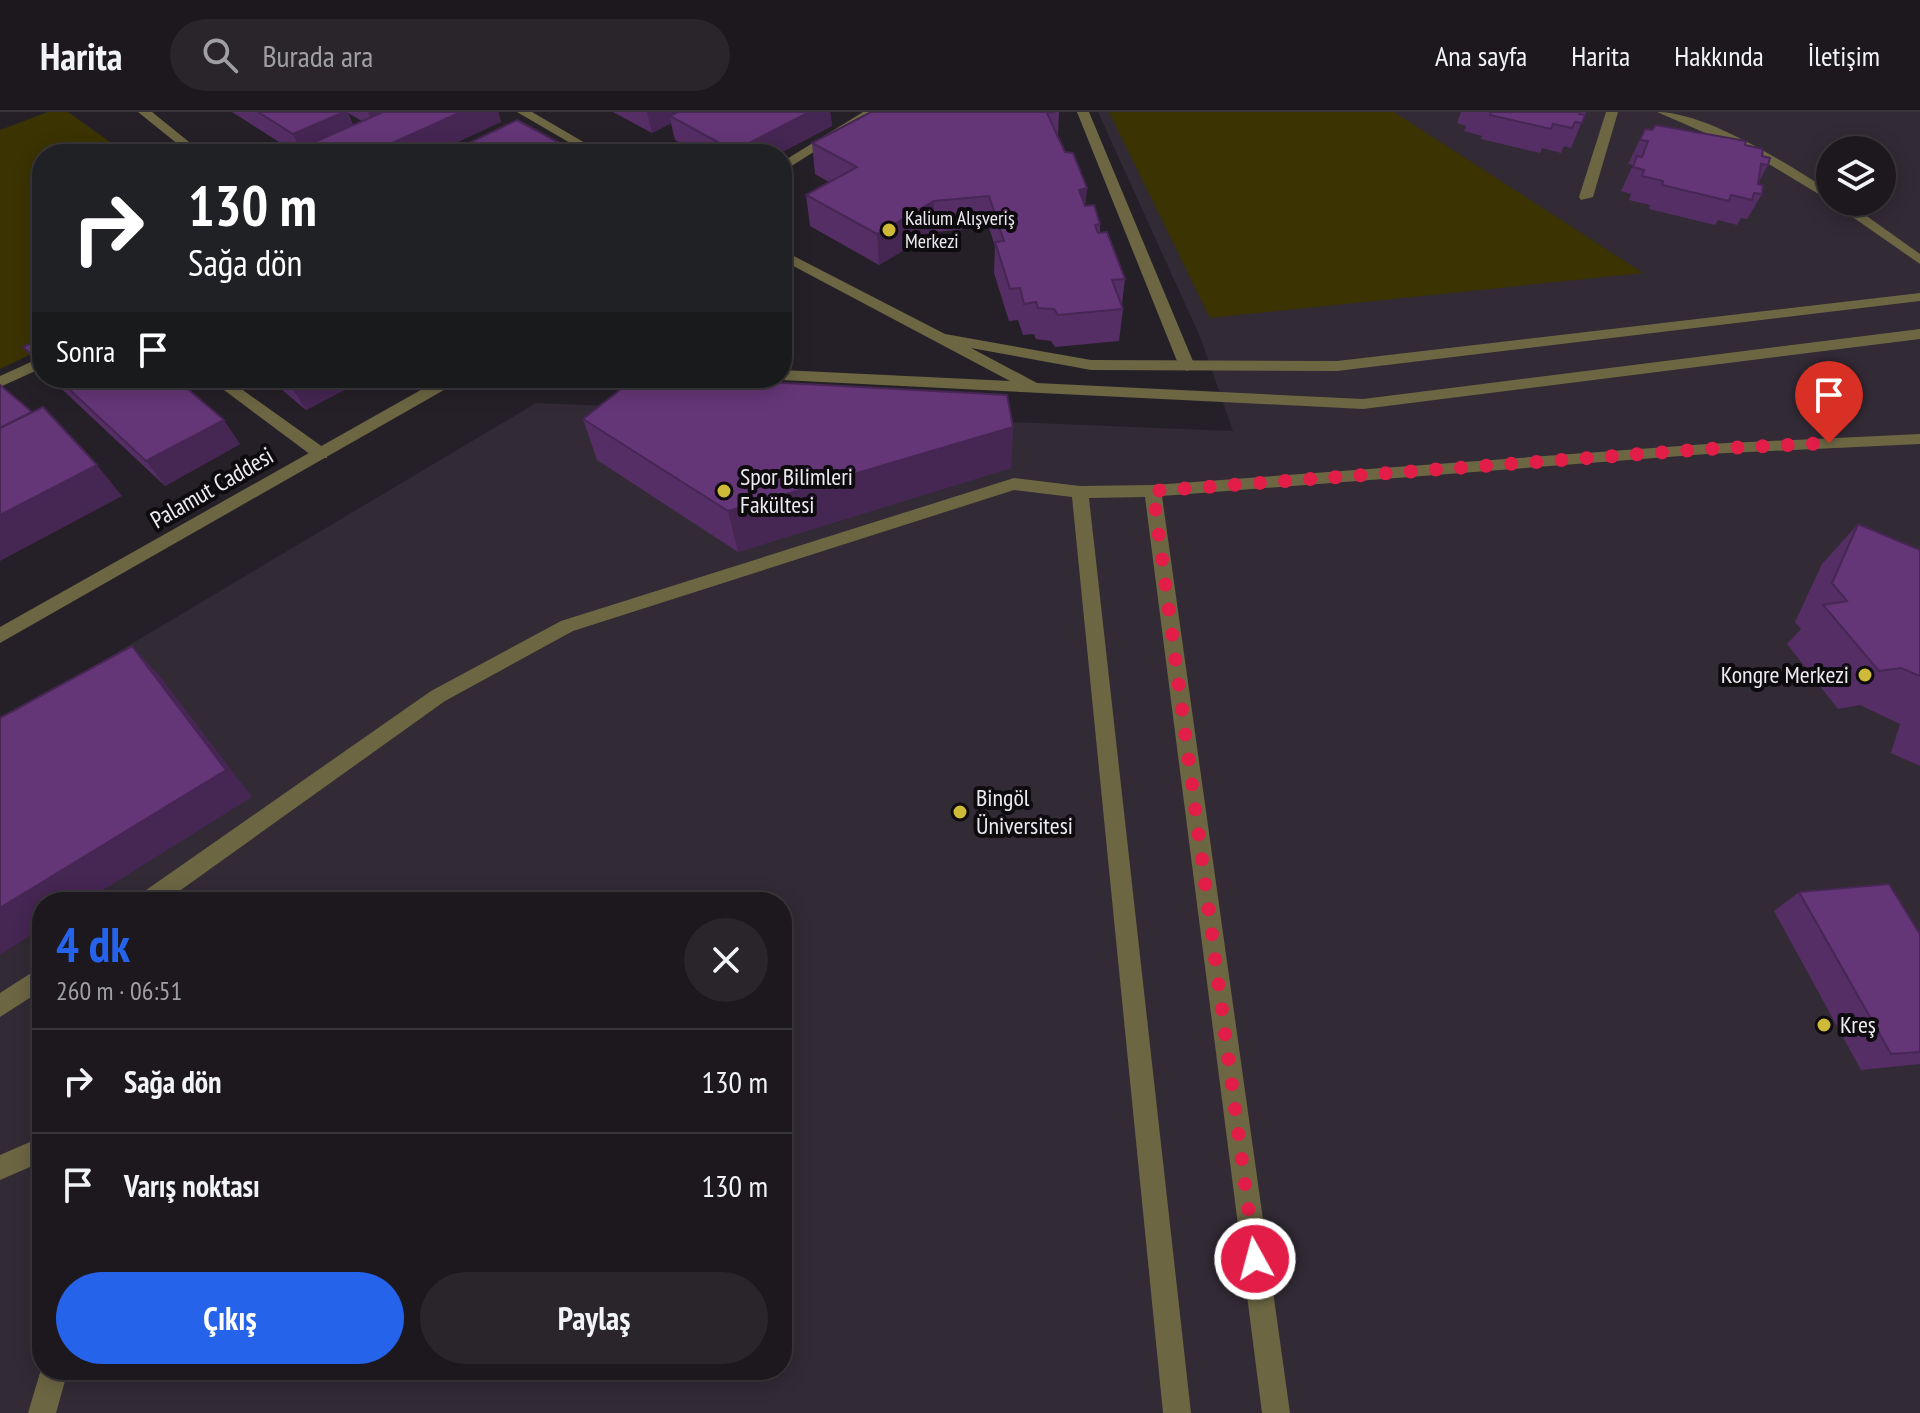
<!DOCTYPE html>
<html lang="tr">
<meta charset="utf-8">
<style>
:root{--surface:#1c181d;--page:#29252a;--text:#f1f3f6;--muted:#a0a0a4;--line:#3a373b;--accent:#2563eb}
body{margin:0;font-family:"PT Sans Narrow",sans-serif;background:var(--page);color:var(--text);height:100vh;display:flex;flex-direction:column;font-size:30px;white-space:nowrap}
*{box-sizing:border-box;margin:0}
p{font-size:26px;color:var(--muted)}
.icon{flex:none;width:44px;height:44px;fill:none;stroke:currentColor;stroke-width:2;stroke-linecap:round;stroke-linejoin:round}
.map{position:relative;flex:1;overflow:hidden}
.sheet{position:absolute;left:32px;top:780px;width:760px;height:488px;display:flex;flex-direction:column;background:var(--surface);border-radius:32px;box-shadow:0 4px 20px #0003,0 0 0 2px var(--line)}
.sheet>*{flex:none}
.guide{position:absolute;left:32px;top:32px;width:760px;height:244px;border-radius:32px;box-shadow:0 4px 20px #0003,0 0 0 2px var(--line);background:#202124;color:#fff;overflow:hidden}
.buttons{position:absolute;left:1816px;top:24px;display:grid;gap:16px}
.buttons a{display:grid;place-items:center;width:80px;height:80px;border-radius:50%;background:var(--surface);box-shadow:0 4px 20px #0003,0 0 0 2px var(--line);font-size:40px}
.pin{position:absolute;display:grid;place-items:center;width:68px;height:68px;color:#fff;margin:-82px -34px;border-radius:50% 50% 50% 0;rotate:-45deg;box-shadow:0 0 8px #0007}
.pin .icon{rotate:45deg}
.me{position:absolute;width:88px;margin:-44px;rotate:353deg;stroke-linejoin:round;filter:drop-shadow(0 0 6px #0008)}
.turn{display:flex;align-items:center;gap:28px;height:168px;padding:0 24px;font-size:36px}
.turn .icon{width:104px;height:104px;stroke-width:2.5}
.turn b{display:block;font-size:56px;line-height:68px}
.then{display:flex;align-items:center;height:76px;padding:0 24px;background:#0003;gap:16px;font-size:30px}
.round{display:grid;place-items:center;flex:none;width:84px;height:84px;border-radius:42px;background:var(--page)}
.headline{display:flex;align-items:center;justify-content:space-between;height:136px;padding:0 24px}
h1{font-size:48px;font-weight:800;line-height:60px;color:var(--accent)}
.primary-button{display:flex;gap:16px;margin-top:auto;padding:16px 24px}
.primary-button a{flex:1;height:92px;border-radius:48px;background:var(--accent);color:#fff;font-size:32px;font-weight:800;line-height:92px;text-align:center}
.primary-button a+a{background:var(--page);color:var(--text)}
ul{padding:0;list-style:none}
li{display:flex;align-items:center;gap:24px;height:104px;padding:0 24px;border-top:2px solid var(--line)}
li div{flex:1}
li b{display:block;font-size:30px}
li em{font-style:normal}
header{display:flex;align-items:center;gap:48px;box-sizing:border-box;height:112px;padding:0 40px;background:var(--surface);border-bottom:2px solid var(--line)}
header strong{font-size:38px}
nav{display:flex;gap:44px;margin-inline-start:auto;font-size:28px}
.search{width:560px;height:72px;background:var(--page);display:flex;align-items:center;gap:20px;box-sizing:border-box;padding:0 28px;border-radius:44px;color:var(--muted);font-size:30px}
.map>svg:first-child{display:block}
.built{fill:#322a35;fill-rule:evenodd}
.green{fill:#3b3301}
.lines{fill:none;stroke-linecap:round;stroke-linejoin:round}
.minor{fill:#6c6643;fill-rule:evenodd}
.tertiary{fill:#6c6643;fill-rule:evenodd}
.wall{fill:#562e66;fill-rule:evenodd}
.shaded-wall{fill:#462653}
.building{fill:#643677;stroke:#462653;stroke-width:2}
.route{stroke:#e11d48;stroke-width:14;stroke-dasharray:0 25.2}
.poi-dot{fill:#ceb938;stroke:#0d0b0e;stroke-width:3}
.labels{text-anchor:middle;stroke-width:8;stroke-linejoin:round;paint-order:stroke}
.far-poi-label{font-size:20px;fill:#eeebf0;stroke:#0d0b0e;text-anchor:start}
.poi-label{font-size:24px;fill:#eeebf0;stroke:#0d0b0e;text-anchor:start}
.street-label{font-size:24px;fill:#eeebf0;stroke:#0d0b0e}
</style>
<header>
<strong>Harita</strong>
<div class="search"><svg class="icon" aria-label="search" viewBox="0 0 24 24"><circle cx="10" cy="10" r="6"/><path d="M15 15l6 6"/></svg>Burada ara</div>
<nav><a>Ana sayfa</a><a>Harita</a><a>Hakkında</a><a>İletişim</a></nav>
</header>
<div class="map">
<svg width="1920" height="1301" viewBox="0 0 1920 1301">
<rect width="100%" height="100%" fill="#252027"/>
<path class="built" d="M 1098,0 L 1920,0 L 1920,1301 L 0,1301 L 0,610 L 536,291 L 1233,319 L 1201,227 ZM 1830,38 L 1882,38 L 1882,90 L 1830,90 ZM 42,790 L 782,790 L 782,1258 L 42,1258 Z"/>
<g class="green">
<path d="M 48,0 L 68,0 L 127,42 L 42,42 L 42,237 L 0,257 L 0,18 Z"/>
<path d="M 1109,0 L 1394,0 L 1643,161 L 1210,206 Z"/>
</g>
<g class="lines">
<g class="minor">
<path d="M 138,0 L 152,0 L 204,42 L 190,42 Z"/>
<path d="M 863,0 L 877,0 L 782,60 L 782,50 Z"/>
<path d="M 1077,0 L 1089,0 L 1195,254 L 1192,257 L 1187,259 L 1179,254 Z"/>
<path d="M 1606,0 L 1618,0 L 1593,85 L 1581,88 L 1579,85 Z"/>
<path d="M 1657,0 C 1707,0 1787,52 1830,79 L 1830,89 L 1749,40 Z"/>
<path d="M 1831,90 L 1847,90 L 1920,142 L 1920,152 Z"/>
<path d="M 42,245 L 42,256 L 0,275 L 0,264 Z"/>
<path d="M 208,266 L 226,266 L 327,338 L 327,346 L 315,346 Z"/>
<path d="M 1920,322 L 1920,332 L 1707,342 L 1162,384 L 1290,1301 L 1262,1301 L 1145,385 L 1089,386 L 1191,1301 L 1163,1301 L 1072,385 L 1014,378 L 573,519 L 445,589 L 164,790 L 136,790 L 139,783 L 431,579 L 561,509 L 1014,366 L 1080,374 L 1153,373 L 1707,332 Z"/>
<path d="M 42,854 L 42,878 L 0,905 L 0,881 Z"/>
<path d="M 30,1030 L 42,1035 L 42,1059 L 30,1055 L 0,1068 L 0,1043 Z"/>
<path d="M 42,1254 L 42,1258 L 68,1258 L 56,1301 L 28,1301 Z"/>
</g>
<g class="tertiary">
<path d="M 517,0 L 532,0 L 604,42 L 589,42 Z"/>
<path d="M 782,138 L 945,222 L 1091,248 L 1337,249 L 1920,181 L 1920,189 L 1337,259 L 1091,258 L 971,236 L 1037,271 L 1363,287 L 1920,217 L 1920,227 L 1363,297 L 782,268 L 776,266 L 782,266 L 782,258 L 1010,269 L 782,148 Z"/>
<path d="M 442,266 L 483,266 L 475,271 L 451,274 L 0,531 L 0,515 Z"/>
</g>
</g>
<g class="wall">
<path d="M 232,0 L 498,0 L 501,10 L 293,39 ZM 348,1 L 362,9 L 353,13 Z"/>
<path d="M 613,0 L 830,0 L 832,14 L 778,42 L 700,42 L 675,28 L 671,11 L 652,21 Z"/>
<path d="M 871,0 L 1059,0 L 1058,24 L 1065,40 L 1087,76 L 1085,94 L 1100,112 L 1100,121 L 1125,167 L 1122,192 L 1123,197 L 1119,229 L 1055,235 L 1051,229 L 1036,227 L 1034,222 L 1023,223 L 1018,208 L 1009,209 L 994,161 L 995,135 L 989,115 L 934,120 L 879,153 L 810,114 L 806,83 L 829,70 L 815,62 L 812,31 Z"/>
<path d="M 1461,0 L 1586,0 L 1571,36 L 1564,34 L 1561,41 L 1542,36 L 1540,41 L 1481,27 L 1482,24 L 1464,19 L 1466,14 L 1457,11 Z"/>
<path d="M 1645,17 L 1745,33 L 1762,44 L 1768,53 L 1758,71 L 1762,82 L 1747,107 L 1741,106 L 1737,113 L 1718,108 L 1715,113 L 1649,97 L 1650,93 L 1629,88 L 1631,82 L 1621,79 L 1633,53 L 1628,52 Z"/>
<path d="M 471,30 L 580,42 L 475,42 Z"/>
<path d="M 42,226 L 42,258 L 23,235 Z"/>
<path d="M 50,266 L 175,266 L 240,332 L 165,374 Z"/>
<path d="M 268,266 L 367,266 L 306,298 Z"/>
<path d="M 583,307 L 1013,315 L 1011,356 L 738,440 L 597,348 Z"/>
<path d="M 1858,412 L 1920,438 L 1920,654 L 1891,641 L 1900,612 L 1860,593 L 1838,597 L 1787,532 L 1801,517 L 1795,510 L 1822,452 Z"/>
<path d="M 1799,780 L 1920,822 L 1920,952 L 1861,958 L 1774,799 Z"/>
</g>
<g class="shaded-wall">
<path d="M 344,0 L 347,0 L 357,23 L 302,42 L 293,22 Z"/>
<path d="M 368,0 L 415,0 L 375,18 Z"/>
<path d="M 461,0 L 498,0 L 501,10 L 432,42 L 368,42 Z"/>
<path d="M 647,0 L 695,0 L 670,4 L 671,11 L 652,21 Z"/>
<path d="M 809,0 L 830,0 L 832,14 L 778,42 L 735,42 L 734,39 Z"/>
<path d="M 1087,76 L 1084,107 L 1079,78 Z"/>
<path d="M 934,89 L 934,120 L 879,153 L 877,122 Z"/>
<path d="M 306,266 L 367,266 L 306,298 L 291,274 Z"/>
<path d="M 224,308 L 240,332 L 165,374 L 146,349 Z"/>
<path d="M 1013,315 L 1011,356 L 738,440 L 728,399 Z"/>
<path d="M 97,353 L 122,384 L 0,449 L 0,403 Z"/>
<path d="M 132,534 L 159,563 L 252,685 L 84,790 L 42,790 L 42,816 L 0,843 L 0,796 Z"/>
</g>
<g class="building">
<path d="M 258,0 L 344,0 L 293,22 Z"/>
<path d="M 383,0 L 461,0 L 368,42 L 287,42 Z"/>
<path d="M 678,0 L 809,0 L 734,39 L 670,4 Z"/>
<path d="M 871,0 L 1055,0 L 1047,1 L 1065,40 L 1073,41 L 1087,76 L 1079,78 L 1085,94 L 1094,93 L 1100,112 L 1095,113 L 1098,121 L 1107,120 L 1125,167 L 1112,168 L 1123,197 L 1058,203 L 1054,197 L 1038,196 L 1036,190 L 1024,192 L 1020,176 L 1010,177 L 995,130 L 1004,129 L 989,84 L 934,89 L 877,122 L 806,83 L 857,55 L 812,31 Z"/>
<path d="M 1491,0 L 1580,0 L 1579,2 L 1585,3 L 1582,11 L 1575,10 L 1572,16 L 1553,12 L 1551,17 L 1490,3 Z"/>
<path d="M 517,8 L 580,42 L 492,42 L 471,30 Z"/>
<path d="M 1656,13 L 1746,29 L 1745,33 L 1763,37 L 1762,44 L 1770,46 L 1768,53 L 1761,52 L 1758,72 L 1763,73 L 1762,82 L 1754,81 L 1752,88 L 1731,83 L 1729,89 L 1662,73 L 1663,69 L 1642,64 L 1644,58 L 1633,55 L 1637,44 L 1642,45 L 1648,29 L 1640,28 L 1645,17 L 1652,18 Z"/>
<path d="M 42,226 L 42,252 L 23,235 Z"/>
<path d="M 57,266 L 175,266 L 224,308 L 146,349 Z"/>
<path d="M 282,266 L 306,266 L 291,274 Z"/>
<path d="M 635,266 L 693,266 L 1007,283 L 1013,315 L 728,399 L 583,307 Z"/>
<path d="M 0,273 L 32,300 L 0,316 Z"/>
<path d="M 43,295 L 97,353 L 0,403 L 0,316 Z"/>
<path d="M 1858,412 L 1920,438 L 1920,564 L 1901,556 L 1879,559 L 1823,493 L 1847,489 L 1832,471 Z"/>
<path d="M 132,534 L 226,658 L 0,796 L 0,606 Z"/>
<path d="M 1889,772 L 1920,822 L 1920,940 L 1891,942 L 1799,780 Z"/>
</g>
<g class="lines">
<path class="route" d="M 1255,1147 L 1153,379 L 1707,337 L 1829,331"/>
</g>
<g class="poi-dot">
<circle cx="889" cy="118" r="8"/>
<circle cx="724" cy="379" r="8"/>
<circle cx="1865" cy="563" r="8"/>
<circle cx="960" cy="700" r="8"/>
<circle cx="1824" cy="913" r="8"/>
</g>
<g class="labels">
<g class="far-poi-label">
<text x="905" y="113">Kalium Alışveriş<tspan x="905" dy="23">Merkezi</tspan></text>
</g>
<g class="poi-label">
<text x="740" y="373">Spor Bilimleri<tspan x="740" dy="28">Fakültesi</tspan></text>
<text x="1849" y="571" text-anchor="end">Kongre Merkezi</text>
<text x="976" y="694">Bingöl<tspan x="976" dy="28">Üniversitesi</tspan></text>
<text x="1840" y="921">Kreş</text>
</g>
<g class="street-label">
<text transform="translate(212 376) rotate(-30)" y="8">Palamut Caddesi</text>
</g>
</g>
</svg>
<div class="buttons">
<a><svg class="icon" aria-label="layers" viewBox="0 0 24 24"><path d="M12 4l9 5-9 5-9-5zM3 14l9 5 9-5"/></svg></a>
</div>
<div class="pin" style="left:1829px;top:331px;background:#d93025"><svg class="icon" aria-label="arrive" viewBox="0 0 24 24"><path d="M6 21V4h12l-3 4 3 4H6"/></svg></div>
<svg class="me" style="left:1255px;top:1147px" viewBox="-20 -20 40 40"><circle r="17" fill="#e11d48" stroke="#fff" stroke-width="3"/><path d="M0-11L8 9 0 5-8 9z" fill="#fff"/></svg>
<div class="guide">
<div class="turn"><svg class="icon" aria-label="right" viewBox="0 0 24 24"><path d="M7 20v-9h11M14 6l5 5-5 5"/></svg><div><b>130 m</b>Sağa dön</div></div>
<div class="then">Sonra<svg class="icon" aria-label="arrive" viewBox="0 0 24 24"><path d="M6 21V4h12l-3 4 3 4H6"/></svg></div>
</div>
<section class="sheet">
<div class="headline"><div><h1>4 dk</h1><p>260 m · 06:51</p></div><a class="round"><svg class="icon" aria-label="close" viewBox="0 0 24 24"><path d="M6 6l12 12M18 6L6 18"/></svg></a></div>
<ul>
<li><svg class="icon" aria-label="right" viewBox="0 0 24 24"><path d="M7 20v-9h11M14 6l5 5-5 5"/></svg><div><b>Sağa dön</b></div><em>130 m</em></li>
<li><svg class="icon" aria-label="arrive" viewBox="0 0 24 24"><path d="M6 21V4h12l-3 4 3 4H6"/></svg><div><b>Varış noktası</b></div><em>130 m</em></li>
</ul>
<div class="primary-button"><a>Çıkış</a><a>Paylaş</a></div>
</section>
</div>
